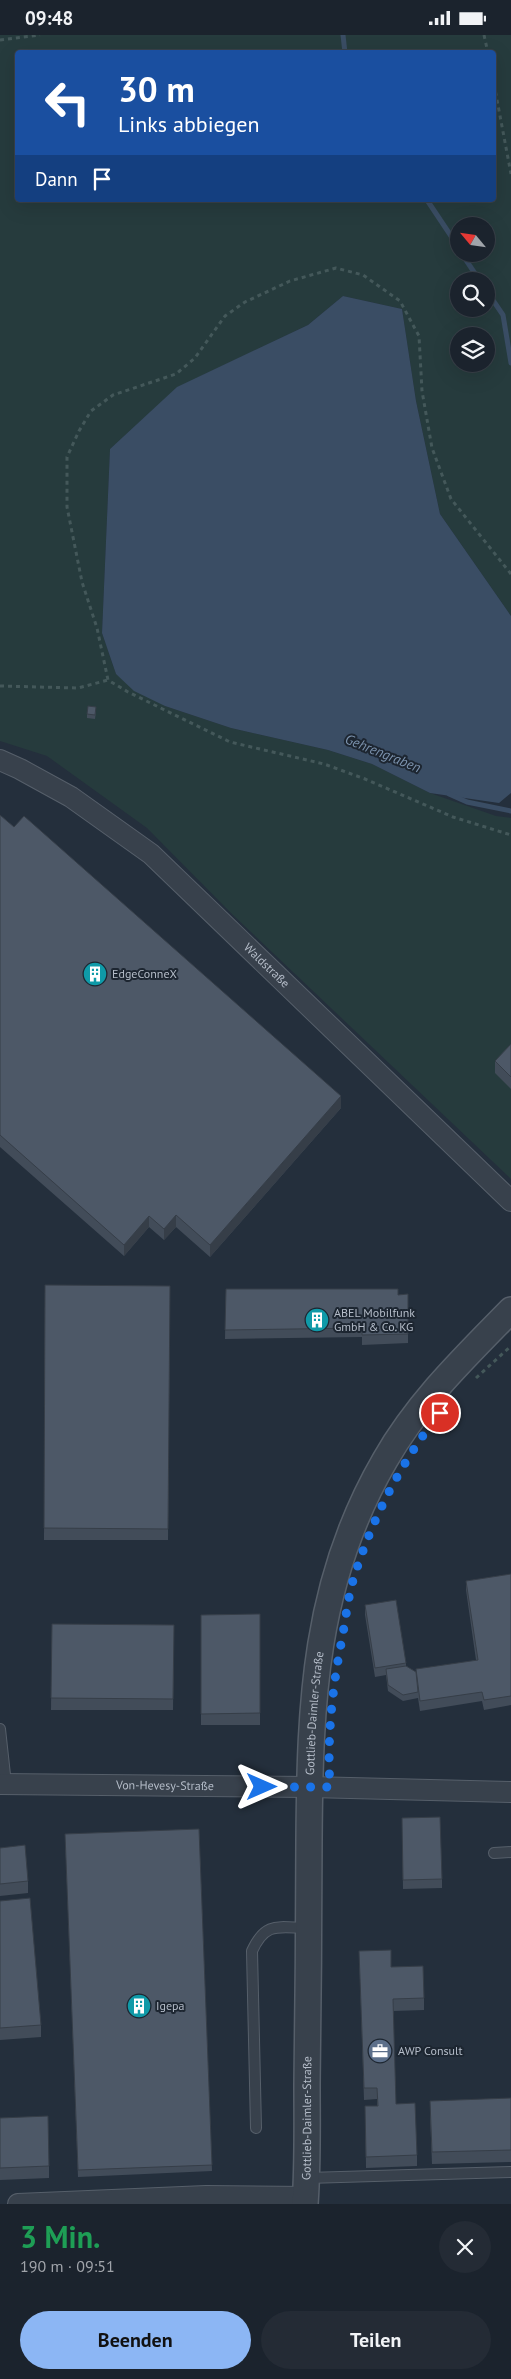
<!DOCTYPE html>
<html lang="de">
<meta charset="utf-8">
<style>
:root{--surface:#1b232d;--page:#242b35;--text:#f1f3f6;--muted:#a0a4aa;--line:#394049;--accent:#8cb6f4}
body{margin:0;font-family:"PT Sans",sans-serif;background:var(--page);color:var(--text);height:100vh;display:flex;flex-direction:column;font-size:19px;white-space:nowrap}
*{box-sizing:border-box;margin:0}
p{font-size:16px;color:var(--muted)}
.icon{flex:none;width:28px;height:28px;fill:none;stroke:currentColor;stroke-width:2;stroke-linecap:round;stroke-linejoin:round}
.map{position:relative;height:2169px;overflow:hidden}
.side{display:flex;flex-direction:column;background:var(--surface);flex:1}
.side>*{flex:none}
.hud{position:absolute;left:15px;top:15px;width:481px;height:152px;border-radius:5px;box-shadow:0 5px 20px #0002,0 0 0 1px var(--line);background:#1a4fa0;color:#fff;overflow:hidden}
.needle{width:32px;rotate:299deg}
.buttons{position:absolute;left:450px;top:182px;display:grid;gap:10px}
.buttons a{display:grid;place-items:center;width:45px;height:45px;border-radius:50%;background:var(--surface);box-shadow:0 5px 20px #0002,0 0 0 1px var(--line);font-size:25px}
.pin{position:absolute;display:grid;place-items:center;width:42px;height:42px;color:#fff;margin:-21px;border:2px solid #fff;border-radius:50%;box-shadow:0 1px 5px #0007}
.me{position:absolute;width:55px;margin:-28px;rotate:90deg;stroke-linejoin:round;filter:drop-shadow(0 0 4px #0008)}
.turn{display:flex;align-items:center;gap:18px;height:105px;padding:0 20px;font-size:22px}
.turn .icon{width:65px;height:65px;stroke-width:2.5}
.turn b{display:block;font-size:35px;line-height:42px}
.then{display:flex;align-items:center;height:48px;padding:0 20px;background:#0003;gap:10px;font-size:19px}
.round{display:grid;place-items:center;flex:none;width:52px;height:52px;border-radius:26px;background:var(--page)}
.head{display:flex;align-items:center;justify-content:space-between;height:85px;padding:0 20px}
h1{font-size:30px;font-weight:700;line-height:38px;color:#1e9e55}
.cta{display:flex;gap:10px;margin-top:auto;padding:10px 20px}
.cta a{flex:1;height:58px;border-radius:30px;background:var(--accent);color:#111;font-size:20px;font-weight:700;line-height:58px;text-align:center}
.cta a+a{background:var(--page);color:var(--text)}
.status{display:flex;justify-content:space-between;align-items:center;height:35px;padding:0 25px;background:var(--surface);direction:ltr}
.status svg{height:14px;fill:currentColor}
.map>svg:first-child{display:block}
.green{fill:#263b3d;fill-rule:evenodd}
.water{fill:#3a4d64}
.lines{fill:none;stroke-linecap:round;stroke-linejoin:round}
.stream{stroke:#3a4d64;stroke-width:5}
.service-casing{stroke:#565f6a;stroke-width:12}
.minor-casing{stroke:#565f6a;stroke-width:22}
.tertiary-casing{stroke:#565f6a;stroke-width:28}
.path{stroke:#44585a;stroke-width:3;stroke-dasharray:4 4;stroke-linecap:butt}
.service{stroke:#38414c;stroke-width:10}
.minor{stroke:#38414c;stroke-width:20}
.tertiary{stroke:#38414c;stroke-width:25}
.wall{fill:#424c59}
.shaded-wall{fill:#363e48}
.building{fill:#4d5867;stroke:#363e48}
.route{stroke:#1a73e8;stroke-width:9;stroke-dasharray:0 16.2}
.labels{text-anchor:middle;stroke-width:4;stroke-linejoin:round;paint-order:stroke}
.street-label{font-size:12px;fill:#b4bcc8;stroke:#1d2631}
.poi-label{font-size:12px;fill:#b4bcc8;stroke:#1d2631;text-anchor:start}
.water-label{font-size:14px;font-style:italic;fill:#7c93ae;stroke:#1d2631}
</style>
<div class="status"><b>09:48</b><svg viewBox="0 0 49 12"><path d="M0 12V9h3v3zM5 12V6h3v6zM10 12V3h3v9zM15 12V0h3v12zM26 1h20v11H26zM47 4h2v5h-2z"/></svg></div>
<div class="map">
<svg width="511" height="2169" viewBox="0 0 511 2169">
<rect width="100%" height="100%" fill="#242f3c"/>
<path class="green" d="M 0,0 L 511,0 L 511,581 L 440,479 L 416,366 L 402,274 L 343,261 L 308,290 L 178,352 L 110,414 L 102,598 L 116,639 L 165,671 L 231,693 L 328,715 L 372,729 L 430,758 L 496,781 L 511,783 L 511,1144 L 233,880 L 147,793 L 47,721 L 0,706 ZM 18,18 L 494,18 L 494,165 L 18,165 ZM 459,191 L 486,191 L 486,219 L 459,219 ZM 459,246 L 486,246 L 486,274 L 459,274 ZM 459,301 L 486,301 L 486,329 L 459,329 Z"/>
<path class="water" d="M 343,261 L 402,274 L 416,366 L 440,479 L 511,581 L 511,758 L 499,768 L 430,758 L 372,729 L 328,715 L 231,693 L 165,671 L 134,656 L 116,639 L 102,598 L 110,414 L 177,352 L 308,290 Z"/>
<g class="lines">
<g class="stream">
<path d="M 343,0 L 345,18"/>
<path d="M 427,165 L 459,213"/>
<path d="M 462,219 L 480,246"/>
<path d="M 486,255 L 503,280 L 511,328"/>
<path d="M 449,759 L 467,767 L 511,776"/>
</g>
<g class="service-casing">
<g id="service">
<path d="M 0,1694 L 6,1749"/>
<path d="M 494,1818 L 511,1817"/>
<path d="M 256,2093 L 252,1916 C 266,1885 280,1893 309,1893"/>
<path d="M 307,2143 L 511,2137"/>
</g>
</g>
<g class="minor-casing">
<g id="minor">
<path id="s1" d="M 0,725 L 20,734 L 71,762 L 151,819 L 511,1166"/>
<path id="s2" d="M 0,1749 L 310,1752 L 511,1757"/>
<path d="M 18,2169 L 206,2161 L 306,2162"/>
</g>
</g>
<g class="tertiary-casing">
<g id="tertiary">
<path id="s3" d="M 305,2169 C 308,2129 307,2089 307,2049 C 308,1968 309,1886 309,1805 C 310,1668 314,1547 385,1425 C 418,1367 465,1322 511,1275"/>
</g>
</g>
<g class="path">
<path d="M 484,0 L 488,18"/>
<path d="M 0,5 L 40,0"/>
<path d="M 494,49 L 511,139"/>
<path d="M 511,539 L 451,464 L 432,413 L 422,356 L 419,301 L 400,266 L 363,240 L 336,233 L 290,246 L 245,267 L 225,281 L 195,323 L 176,339 L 113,360 L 91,376 L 79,396 L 67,422 L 67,472 L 82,547 L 97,593 L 108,645 L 128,657 L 230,707 L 324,729 L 365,744 L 453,782 L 511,800"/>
<path d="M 0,651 L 78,653 L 108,645"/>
<path d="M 476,1343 L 511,1311"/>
</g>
<use href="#service" class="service"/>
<use href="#minor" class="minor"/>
<use href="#tertiary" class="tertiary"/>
</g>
<g class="wall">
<path d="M 96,676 L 95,684 L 87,683 L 87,679 Z"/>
<path d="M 0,780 L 341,1073 L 210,1222 L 176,1192 L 164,1205 L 149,1192 L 124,1221 L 0,1112 Z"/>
<path d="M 511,1009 L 511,1054 L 495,1038 L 495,1026 Z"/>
<path d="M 45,1250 L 170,1251 L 168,1505 L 44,1505 Z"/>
<path d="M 226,1254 L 398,1260 L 408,1259 L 408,1308 L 362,1310 L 362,1302 L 225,1304 Z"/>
<path d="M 511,1539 L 511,1670 L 484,1675 L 482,1666 L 420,1676 L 418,1663 L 403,1666 L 388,1656 L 386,1640 L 375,1642 L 365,1580 L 365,1570 L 406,1628 L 406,1631 L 416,1637 L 476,1625 L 466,1555 L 466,1546 Z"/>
<path d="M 260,1579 L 260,1690 L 201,1690 L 201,1580 Z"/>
<path d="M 52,1589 L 174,1590 L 173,1675 L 51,1675 Z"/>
<path d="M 402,1783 L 442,1844 L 442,1853 L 403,1854 Z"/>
<path d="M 199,1794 L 212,2136 L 78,2142 L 65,1799 Z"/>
<path d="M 0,1813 L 28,1846 L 28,1858 L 0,1861 Z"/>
<path d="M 0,1866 L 41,1990 L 41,2002 L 0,2005 Z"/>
<path d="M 359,1916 L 391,1932 L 424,1963 L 424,1975 L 393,1976 L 396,2069 L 417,2120 L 417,2131 L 366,2133 L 365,2071 L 377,2071 L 377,2064 L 364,2065 Z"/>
<path d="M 511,2063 L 511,2127 L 432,2129 L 430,2078 Z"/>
<path d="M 0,2083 L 49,2131 L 49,2143 L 0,2145 Z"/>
</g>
<g class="shaded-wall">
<path d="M 341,1061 L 341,1073 L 210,1222 L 210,1210 Z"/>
<path d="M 176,1180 L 176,1192 L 164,1205 L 164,1194 Z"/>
<path d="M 149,1181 L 149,1192 L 124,1221 L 124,1210 Z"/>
</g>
<g class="building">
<path d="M 88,671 L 96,672 L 95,680 L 87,679 Z"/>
<path d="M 0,780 L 14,792 L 24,781 L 341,1061 L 210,1210 L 176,1180 L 164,1194 L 149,1181 L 124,1210 L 0,1100 Z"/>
<path d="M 511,1009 L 511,1042 L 495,1026 Z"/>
<path d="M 45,1250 L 170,1251 L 168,1494 L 44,1493 Z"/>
<path d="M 226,1254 L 398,1254 L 398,1260 L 408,1259 L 408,1299 L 362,1300 L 362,1293 L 225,1295 Z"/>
<path d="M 511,1539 L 511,1661 L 484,1665 L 482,1657 L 420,1666 L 416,1634 L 478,1625 L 466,1546 Z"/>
<path d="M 396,1565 L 406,1628 L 375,1633 L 365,1570 Z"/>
<path d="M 260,1579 L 260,1678 L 201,1679 L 201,1580 Z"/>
<path d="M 52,1589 L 174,1590 L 173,1664 L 51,1663 Z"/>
<path d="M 406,1631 L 416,1637 L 418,1657 L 403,1660 L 388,1650 L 386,1634 Z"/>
<path d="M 440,1782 L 442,1844 L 403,1845 L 402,1783 Z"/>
<path d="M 199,1794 L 212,2130 L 78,2135 L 65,1799 Z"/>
<path d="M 25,1810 L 28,1846 L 0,1849 L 0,1813 Z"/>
<path d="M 30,1863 L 41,1990 L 0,1993 L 0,1866 Z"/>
<path d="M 391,1915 L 391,1932 L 423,1931 L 424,1963 L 393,1964 L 396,2069 L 415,2068 L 417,2120 L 366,2122 L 365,2071 L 378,2071 L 377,2053 L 364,2053 L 359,1916 Z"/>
<path d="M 511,2063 L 511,2115 L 432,2117 L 430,2066 Z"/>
<path d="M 48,2081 L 49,2131 L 0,2133 L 0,2083 Z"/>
</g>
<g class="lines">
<path class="route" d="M 262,1752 L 330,1752 C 327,1704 332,1656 341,1609 C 345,1589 347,1569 352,1549 C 370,1488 400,1428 440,1378"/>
</g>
<defs>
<g id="building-disc" transform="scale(1.25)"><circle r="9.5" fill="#0f9aa8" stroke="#1d2631"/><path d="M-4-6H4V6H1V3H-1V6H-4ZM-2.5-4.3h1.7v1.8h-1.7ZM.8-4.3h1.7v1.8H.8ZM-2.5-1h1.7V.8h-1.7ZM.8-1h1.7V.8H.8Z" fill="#fff"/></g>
<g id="office-disc" transform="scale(1.25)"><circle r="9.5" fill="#5c6f8a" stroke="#1d2631"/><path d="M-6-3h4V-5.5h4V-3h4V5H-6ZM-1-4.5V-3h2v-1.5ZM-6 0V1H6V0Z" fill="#fff"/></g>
</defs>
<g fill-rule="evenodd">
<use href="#building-disc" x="95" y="939"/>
<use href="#building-disc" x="317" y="1285"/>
<use href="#building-disc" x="139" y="1971"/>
<use href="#office-disc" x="380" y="2016"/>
</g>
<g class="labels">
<g class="street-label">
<text dy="4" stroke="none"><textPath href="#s1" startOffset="339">Waldstraße</textPath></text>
<text dy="4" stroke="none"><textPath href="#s3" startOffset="491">Gottlieb-Daimler-Straße</textPath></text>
<text dy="4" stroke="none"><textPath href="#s2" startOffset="165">Von-Hevesy-Straße</textPath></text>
<text dy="4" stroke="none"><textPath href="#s3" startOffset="86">Gottlieb-Daimler-Straße</textPath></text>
</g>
<g class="poi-label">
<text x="112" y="943">EdgeConneX</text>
<text x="334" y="1282">ABEL Mobilfunk<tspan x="334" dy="14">GmbH &amp; Co. KG</tspan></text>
<text x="156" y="1975">Igepa</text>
<text x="398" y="2020">AWP Consult</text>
</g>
<g class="water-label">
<text transform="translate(383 718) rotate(22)" y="5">Gehrengraben</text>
</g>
</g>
</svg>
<div class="buttons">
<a><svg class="needle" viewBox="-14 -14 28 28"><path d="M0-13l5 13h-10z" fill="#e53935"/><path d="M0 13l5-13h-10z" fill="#a0a4aa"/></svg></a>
<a><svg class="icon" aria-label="search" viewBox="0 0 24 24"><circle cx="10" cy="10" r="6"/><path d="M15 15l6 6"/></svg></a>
<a><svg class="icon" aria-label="layers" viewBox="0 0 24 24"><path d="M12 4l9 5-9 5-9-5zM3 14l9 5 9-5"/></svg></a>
</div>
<div class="pin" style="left:440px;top:1378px;background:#d93025"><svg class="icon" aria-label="arrive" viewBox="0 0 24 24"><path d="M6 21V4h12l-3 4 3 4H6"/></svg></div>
<svg class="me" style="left:262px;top:1752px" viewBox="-20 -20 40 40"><path d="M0-17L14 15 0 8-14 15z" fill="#1a73e8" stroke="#fff" stroke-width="4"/></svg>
<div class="hud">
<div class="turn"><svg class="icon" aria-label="left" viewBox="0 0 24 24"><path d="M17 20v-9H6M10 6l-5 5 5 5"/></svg><div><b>30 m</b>Links abbiegen</div></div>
<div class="then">Dann<svg class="icon" aria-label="arrive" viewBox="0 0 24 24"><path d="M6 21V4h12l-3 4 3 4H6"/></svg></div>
</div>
</div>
<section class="side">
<div class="head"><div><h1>3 Min.</h1><p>190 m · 09:51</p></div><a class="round"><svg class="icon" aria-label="close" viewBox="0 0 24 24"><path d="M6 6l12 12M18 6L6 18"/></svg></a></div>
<div class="cta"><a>Beenden</a><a>Teilen</a></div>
</section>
